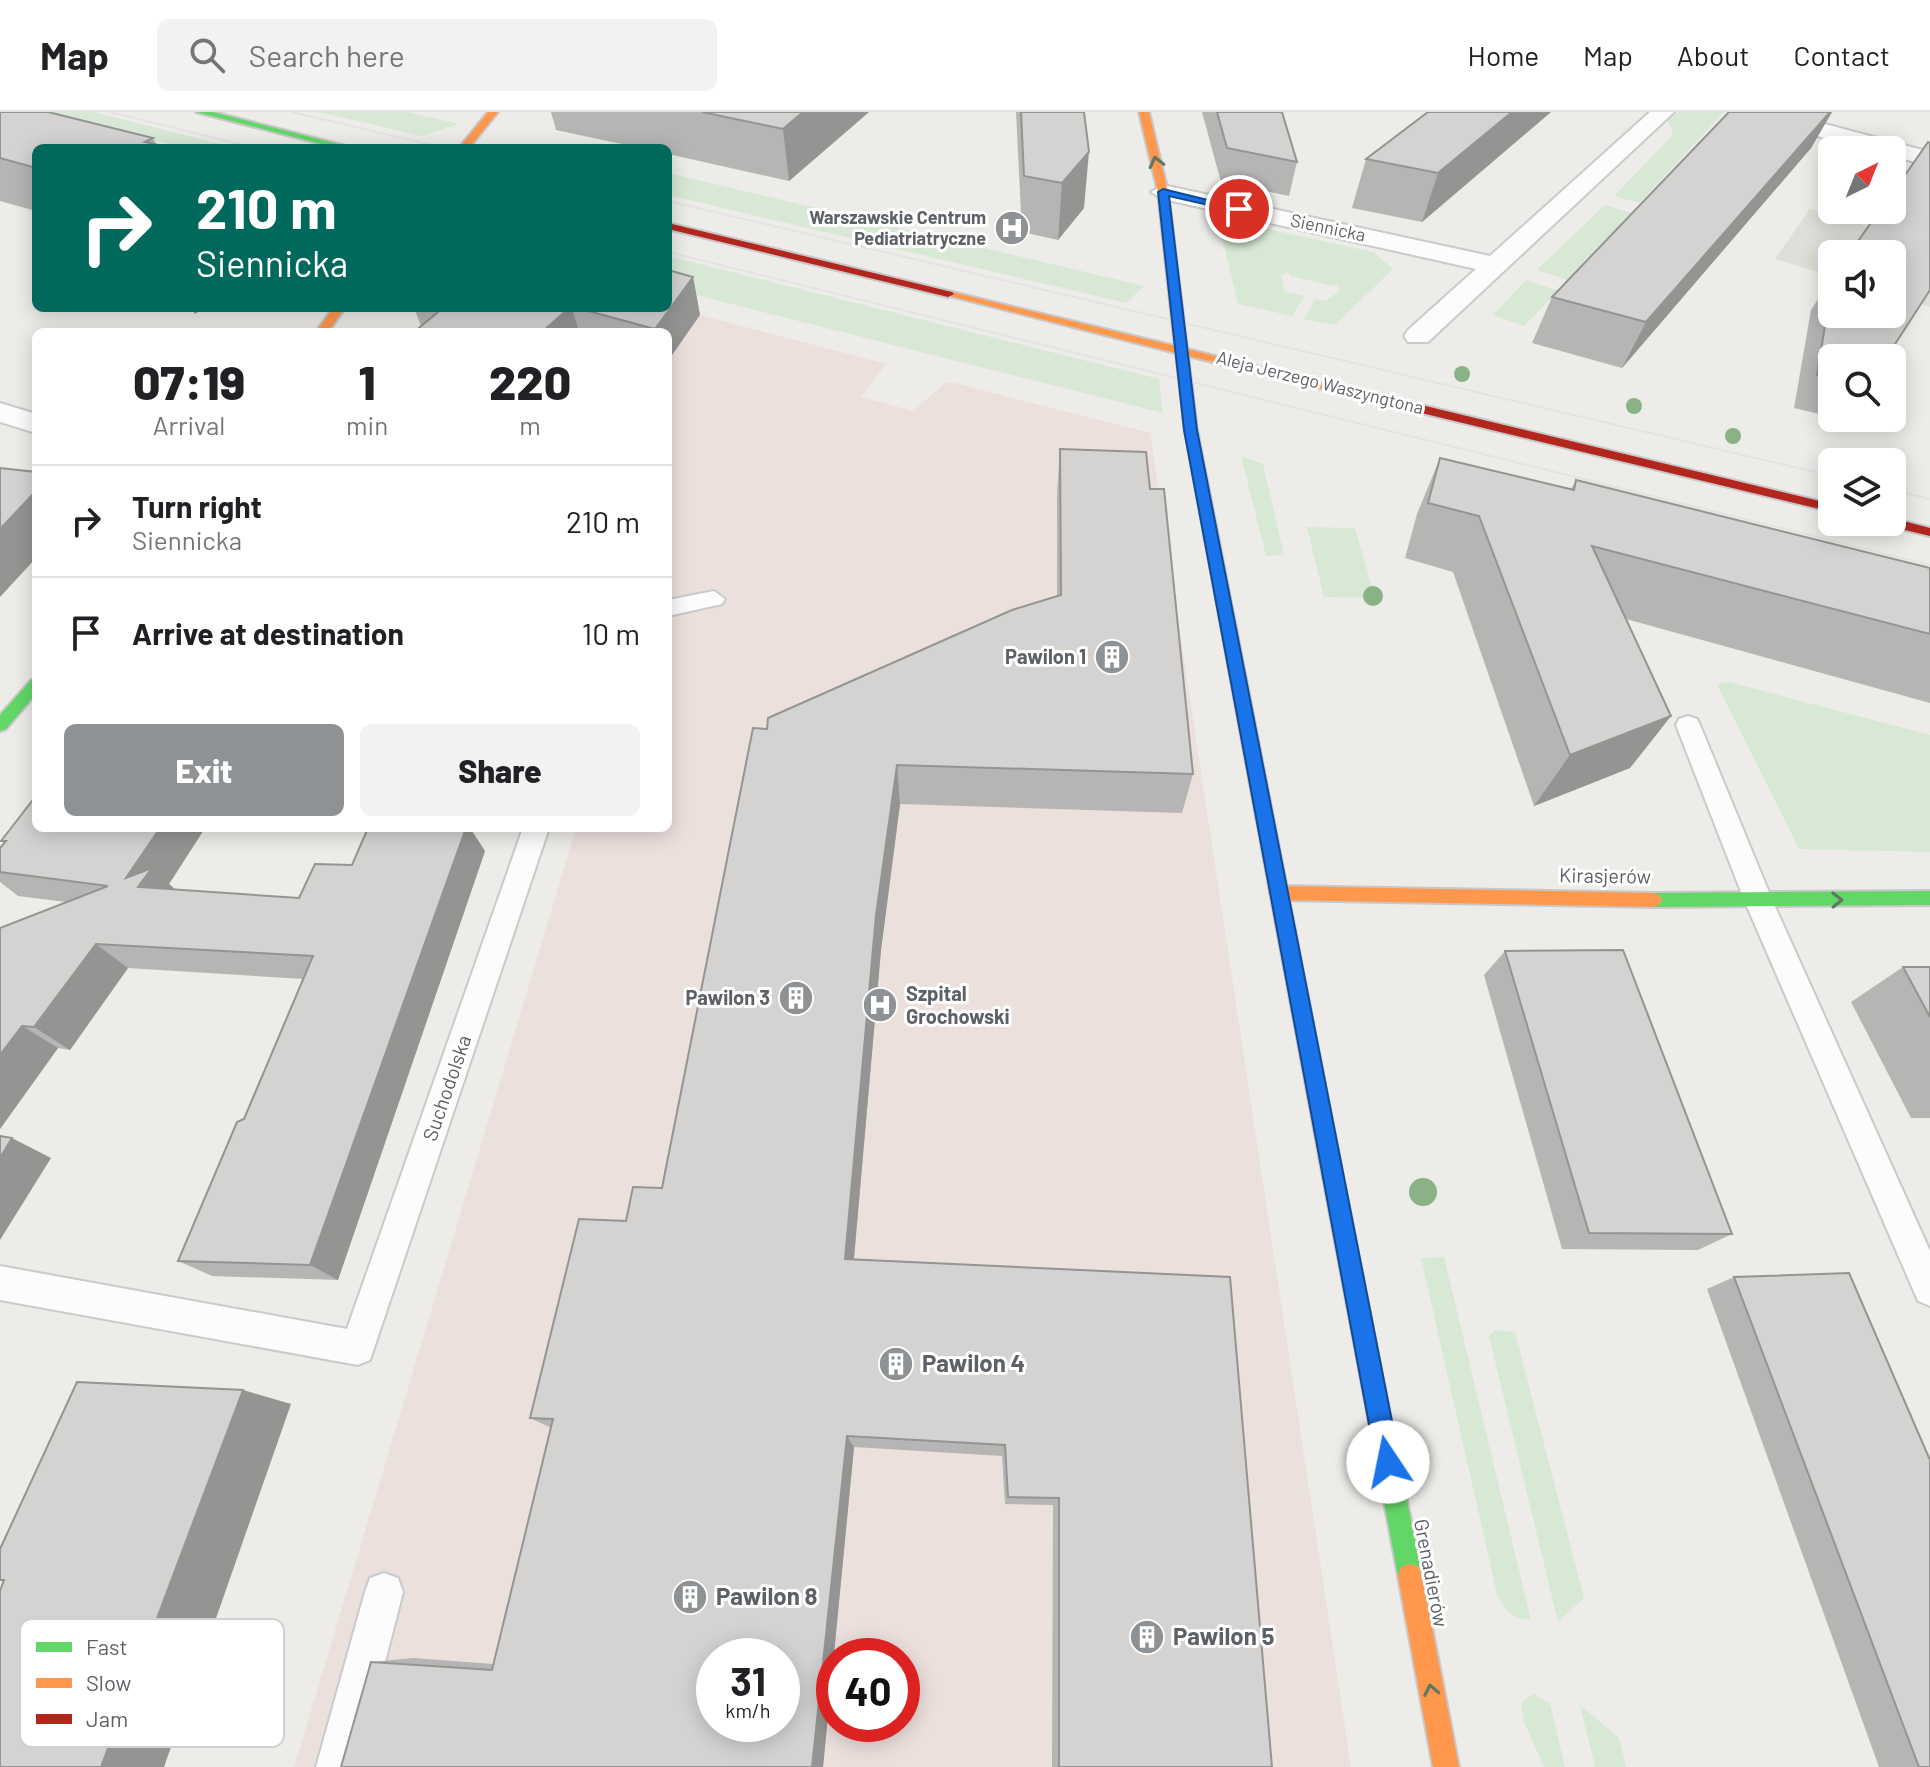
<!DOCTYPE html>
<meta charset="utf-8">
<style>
:root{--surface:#fff;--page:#f2f2f2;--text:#202124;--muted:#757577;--line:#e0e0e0;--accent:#8f9294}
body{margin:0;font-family:Barlow,sans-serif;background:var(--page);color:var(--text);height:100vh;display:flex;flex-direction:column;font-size:30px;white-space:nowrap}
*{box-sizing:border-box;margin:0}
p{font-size:26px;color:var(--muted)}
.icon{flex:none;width:44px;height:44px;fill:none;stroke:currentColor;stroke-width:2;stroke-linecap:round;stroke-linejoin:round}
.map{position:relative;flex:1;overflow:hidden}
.sheet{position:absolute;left:32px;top:216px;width:640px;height:504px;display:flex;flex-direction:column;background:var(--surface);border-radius:12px;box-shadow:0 4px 20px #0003}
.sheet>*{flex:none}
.hud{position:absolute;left:32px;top:32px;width:640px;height:168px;border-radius:12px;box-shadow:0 4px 20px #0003;background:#00695c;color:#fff;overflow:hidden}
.needle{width:52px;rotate:43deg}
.buttons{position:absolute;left:1818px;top:24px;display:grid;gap:16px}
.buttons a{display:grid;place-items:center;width:88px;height:88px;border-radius:12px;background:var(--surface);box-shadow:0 4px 20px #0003;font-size:40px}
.speed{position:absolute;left:696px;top:1526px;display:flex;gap:16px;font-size:40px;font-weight:700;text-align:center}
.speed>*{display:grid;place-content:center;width:104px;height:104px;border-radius:50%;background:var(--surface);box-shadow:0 4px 20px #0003;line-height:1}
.speed small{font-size:20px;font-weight:400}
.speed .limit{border:12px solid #d22;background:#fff;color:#111}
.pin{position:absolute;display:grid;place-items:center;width:68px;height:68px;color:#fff;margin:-34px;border:4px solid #fff;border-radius:50%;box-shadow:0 2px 8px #0007}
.me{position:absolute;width:88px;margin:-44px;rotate:349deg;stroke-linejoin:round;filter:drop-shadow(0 0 6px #0008)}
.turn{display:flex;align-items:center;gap:28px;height:168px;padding:0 32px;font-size:36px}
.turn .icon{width:104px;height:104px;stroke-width:2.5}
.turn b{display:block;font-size:56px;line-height:68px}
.eta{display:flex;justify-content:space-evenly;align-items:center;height:136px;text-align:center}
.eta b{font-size:48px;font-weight:800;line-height:56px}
.cta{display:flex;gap:16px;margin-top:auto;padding:16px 32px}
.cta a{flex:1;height:92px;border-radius:12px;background:var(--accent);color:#fff;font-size:32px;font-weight:800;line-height:92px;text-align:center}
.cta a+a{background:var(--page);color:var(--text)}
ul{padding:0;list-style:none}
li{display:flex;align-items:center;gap:24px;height:112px;padding:0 32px;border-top:2px solid var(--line)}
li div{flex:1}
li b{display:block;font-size:30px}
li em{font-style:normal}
header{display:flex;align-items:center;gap:48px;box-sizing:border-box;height:112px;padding:0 40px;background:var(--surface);border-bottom:2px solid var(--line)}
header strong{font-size:38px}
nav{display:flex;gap:44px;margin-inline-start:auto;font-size:28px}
.search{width:560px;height:72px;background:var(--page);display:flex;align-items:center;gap:20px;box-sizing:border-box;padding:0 28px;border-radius:12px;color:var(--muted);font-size:30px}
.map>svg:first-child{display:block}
.education{fill:#e0ded8}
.medical{fill:#ece0dd;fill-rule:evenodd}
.green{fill:#d7e9d4}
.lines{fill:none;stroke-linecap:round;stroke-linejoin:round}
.lane-casing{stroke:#c9caca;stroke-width:4}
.street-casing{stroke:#c9caca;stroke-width:4}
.fast-casing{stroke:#c8c8c9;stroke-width:4}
.slow-casing{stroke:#c8c8c9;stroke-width:4}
.jam-casing{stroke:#c8c8c9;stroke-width:4}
.lane{fill:#fcfcfc;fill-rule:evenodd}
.street{fill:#fcfcfc;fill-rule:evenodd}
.fast{fill:#63d668;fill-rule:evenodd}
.slow{fill:#ff974d;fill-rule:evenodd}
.jam{fill:#b3261e;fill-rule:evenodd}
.tram{stroke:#e3e3e3;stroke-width:2}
.tree{fill:#89b287}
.wall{fill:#b6b5b4}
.shaded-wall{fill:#949492}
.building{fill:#d4d3d1;stroke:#949492;stroke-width:2;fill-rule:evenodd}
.oneway{stroke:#5e7866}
.route{fill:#1a73e8;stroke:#114b97;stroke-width:2}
.labels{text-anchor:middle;stroke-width:6;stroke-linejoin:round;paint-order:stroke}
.far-poi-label{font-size:18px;font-weight:bold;fill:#5d6166;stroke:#fff;text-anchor:end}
.far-street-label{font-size:18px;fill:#5d6166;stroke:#fff}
.poi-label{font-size:20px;font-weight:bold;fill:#5d6166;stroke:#fff;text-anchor:end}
.street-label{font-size:20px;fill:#5d6166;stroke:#fff}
.near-poi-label{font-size:24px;font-weight:bold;fill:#5d6166;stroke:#fff;text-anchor:start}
.key{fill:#fff;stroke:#ced0d1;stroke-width:2}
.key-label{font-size:22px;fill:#5d6166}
</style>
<header>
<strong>Map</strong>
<div class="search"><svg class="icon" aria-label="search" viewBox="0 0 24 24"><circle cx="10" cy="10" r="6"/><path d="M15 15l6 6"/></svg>Search here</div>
<nav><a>Home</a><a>Map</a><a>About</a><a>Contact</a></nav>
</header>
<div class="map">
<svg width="1930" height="1655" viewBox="0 0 1930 1655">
<rect width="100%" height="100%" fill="#edece8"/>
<path class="education" d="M 1810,97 L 1930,133 L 1930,195 L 1892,183 L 1892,142 L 1832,142 L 1832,164 L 1775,147 Z"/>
<path class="medical" d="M 700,203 L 886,252 L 861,285 L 913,299 L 945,271 L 955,271 L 1150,321 L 1351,1655 L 294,1655 L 576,716 L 668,716 L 668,249 ZM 714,1544 L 782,1544 L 782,1612 L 714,1612 ZM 834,1544 L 902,1544 L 902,1612 L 834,1612 Z"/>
<g class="green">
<path d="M 43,0 L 93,0 L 236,36 L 185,36 Z"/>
<path d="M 319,0 L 407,0 L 459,12 L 421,24 Z"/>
<path d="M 1678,0 L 1724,0 L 1639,91 L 1614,84 L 1673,23 L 1668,8 Z"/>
<path d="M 668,61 L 1144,174 L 1126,191 L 668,83 Z"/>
<path d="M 1605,93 L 1631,101 L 1567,168 L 1537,158 Z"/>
<path d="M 1235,110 L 1373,140 L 1393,157 L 1335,213 L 1304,207 L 1315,187 L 1326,189 L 1340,178 L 1338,172 L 1332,174 L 1291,164 L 1288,160 L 1281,163 L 1285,180 L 1304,184 L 1292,204 L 1238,192 L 1220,117 Z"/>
<path d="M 668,144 L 1159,267 L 1163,301 L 668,176 Z"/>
<path d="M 1526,168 L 1558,179 L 1524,214 L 1493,203 Z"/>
<path d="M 1241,344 L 1263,352 L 1284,443 L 1266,444 Z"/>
<path d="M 1307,415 L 1355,416 L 1375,486 L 1324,485 Z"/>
<path d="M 1729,570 L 1930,623 L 1930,740 L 1799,737 L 1717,572 Z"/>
<path d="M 1444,1145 L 1531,1508 C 1511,1507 1506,1500 1497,1482 L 1421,1146 Z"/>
<path d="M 1495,1218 L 1515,1220 L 1584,1486 L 1558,1510 L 1489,1224 Z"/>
<path d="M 1534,1582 L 1550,1592 L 1565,1655 L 1544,1655 L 1524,1610 L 1521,1590 Z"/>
<path d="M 1580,1593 L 1619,1626 L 1626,1655 L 1595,1655 Z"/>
</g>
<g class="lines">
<g class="lane-casing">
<g id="lane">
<path d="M 714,479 L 725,487 L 722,492 L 668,504 L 668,488 Z"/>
<path d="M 1688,604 L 1697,607 L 1700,613 L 1773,790 L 1930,1139 L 1930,1194 L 1918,1189 L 1745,790 L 1676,613 L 1679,607 Z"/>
<path d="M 523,716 L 549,716 L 370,1248 L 358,1253 L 0,1188 L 0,1154 L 347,1217 Z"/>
<path d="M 384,1461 L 398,1466 L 403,1480 L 358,1655 L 316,1655 L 365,1480 L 370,1466 Z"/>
</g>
</g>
<g class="street-casing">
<g id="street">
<path d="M 1650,0 L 1674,0 L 1428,230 L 1408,230 L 1404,224 L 1408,218 L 1476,157 L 1163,87 L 1151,80 L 1163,73 L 1490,144 Z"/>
<path d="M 1743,0 L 1780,0 L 1930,40 L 1930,54 L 1892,44 L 1892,38 L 1869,38 L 1746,5 Z"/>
<path d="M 0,291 L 36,302 L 36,321 L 0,310 Z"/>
</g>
</g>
<g class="fast-casing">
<g id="fast">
<path d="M 196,0 L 213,0 L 354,36 L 337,36 Z"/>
<path d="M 36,566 L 36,582 L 6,617 L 0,619 L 0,603 L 31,568 Z"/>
<path d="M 1930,779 L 1930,793 L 1653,795 L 1647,793 L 1644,788 L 1647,783 L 1653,781 Z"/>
<path d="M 1329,1034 L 1336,1037 L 1339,1044 L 1422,1464 L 1419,1473 L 1410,1476 L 1401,1473 L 1398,1464 L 1319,1044 L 1322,1037 Z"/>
</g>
</g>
<g class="slow-casing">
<g id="slow">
<path d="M 488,0 L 498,0 L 469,36 L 459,36 Z"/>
<path d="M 1139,0 L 1149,0 L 1168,80 L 1187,237 L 1390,288 L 1384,292 L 1188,244 L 1197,318 L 1257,623 L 1249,629 L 1241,623 L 1185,318 L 1176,241 L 942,182 L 948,179 L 1175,234 L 1158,80 Z"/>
<path d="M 333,196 L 345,196 L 328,220 L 316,220 Z"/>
<path d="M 1279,774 L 1653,781 L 1659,783 L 1662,788 L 1659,793 L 1653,795 L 1279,788 L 1273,786 L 1270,781 L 1273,776 Z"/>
<path d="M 1410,1452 L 1419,1455 L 1422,1464 L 1459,1655 L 1433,1655 L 1398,1464 L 1401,1455 Z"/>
</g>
</g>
<g class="jam-casing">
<g id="jam">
<path d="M 668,111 L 952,180 L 954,182 L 948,185 L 668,117 Z"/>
<path d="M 1384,284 L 1832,392 L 1832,400 L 1380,291 L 1380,285 Z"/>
<path d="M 1892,406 L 1930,416 L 1930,424 L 1884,413 L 1882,410 L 1892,410 Z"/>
<path d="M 1249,617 L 1257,623 L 1339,1044 L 1336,1051 L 1329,1054 L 1322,1051 L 1319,1044 L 1241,623 Z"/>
</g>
</g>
<use href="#lane" class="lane"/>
<use href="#street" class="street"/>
<use href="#fast" class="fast"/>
<use href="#slow" class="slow"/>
<use href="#jam" class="jam"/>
<g class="tram">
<path d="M 110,0 L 255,36"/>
<path d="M 292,0 L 444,36"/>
<path d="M 668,89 L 1832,364"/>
<path d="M 668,140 L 1930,453"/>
<path d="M 1892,378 L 1930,387"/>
</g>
</g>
<g class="tree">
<circle cx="1462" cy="262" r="8"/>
<circle cx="1634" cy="294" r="8"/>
<circle cx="1733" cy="324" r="8"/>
<circle cx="1373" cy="484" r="10"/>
<circle cx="1423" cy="1080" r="14"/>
</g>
<g class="wall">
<path d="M 0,0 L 153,26 L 156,32 L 36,36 L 36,99 L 0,89 Z"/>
<path d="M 551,0 L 869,0 L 789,69 L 668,42 L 668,36 L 640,36 L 556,18 Z"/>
<path d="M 1016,0 L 1084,0 L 1084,96 L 1058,128 L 1022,120 Z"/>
<path d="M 1202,0 L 1282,0 L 1297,50 L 1289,84 L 1221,70 Z"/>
<path d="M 1551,0 L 1422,110 L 1352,96 L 1366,47 Z"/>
<path d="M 1832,0 L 1811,36 L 1622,256 L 1532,231 L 1552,185 Z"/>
<path d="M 693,165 L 700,203 L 668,220 L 414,220 L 421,214 L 414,196 L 668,196 Z"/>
<path d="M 1832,166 L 1832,305 L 1794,296 L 1811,198 Z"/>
<path d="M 1060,337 L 1150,377 L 1193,662 L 1182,701 L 900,692 L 881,838 L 854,1147 L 1230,1165 L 1272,1655 L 1052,1655 L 1053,1393 L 1005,1392 L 1002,1344 L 854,1335 L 823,1655 L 371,1550 L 413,1546 L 493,1552 L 551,1316 L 530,1306 L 626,1109 L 662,1076 L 767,617 L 1057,484 L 1057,381 Z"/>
<path d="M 1440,346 L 1571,377 L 1576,368 L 1930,456 L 1930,591 L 1626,507 L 1671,604 L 1630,656 L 1534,694 L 1453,460 L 1405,446 L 1417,402 Z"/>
<path d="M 36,716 L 205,716 L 169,772 L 176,778 L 299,786 L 352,753 L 485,739 L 338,1168 L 212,1164 L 178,1149 L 244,1007 L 304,867 L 128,856 L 70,938 L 58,936 L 0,1017 L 0,816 L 66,790 L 18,784 L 0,770 L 0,736 L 4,731 L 1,729 Z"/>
<path d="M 1505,839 L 1732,1122 L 1698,1138 L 1562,1137 L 1484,863 Z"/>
<path d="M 1903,855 L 1930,855 L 1930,1006 L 1911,1006 L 1851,890 Z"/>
<path d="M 1734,1165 L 1930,1655 L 1879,1655 L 1707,1177 Z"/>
</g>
<g class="shaded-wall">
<path d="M 803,0 L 869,0 L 789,69 L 783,17 Z"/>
<path d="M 1512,0 L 1551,0 L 1422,110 L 1438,61 Z"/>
<path d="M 1830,0 L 1832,0 L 1811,36 L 1622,256 L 1646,210 Z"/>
<path d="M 1089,40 L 1084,96 L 1058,128 L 1062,71 Z"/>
<path d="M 693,165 L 700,203 L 668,249 L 668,220 L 656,220 L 655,217 Z"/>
<path d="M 191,196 L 204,196 L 195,202 Z"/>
<path d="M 569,196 L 572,196 L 579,220 L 542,220 Z"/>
<path d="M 36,379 L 36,446 L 0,485 L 0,417 Z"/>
<path d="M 1671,604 L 1630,656 L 1534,694 L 1570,643 Z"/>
<path d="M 897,653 L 900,692 L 881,838 L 852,1168 L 845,1147 L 876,803 Z"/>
<path d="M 160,716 L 205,716 L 169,772 L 181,782 L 167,801 L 126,766 Z"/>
<path d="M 466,716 L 470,716 L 485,739 L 338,1168 L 310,1153 Z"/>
<path d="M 96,832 L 128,856 L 70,938 L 34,915 Z"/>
<path d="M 22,914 L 58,936 L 0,1017 L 0,943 Z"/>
<path d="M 12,1026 L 51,1046 L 0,1128 L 0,1046 Z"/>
<path d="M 243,1278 L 291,1292 L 164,1655 L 101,1655 Z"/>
<path d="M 847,1324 L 854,1335 L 823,1655 L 812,1655 Z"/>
</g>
<g class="building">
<path d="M 0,0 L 48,0 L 153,26 L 145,30 L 171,36 L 36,36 L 36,56 L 0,46 Z"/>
<path d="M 702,0 L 803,0 L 783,17 Z"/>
<path d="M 1021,0 L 1084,0 L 1089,40 L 1062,71 L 1024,64 Z"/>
<path d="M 1217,0 L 1282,0 L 1297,50 L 1227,36 Z"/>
<path d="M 1428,0 L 1512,0 L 1438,61 L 1366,47 Z"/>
<path d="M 1729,0 L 1830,0 L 1646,210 L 1552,185 Z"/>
<path d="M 1928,30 L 1930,31 L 1930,178 L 1886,246 L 1832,246 L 1832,266 L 1817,263 L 1832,171 L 1832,202 L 1892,202 L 1892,142 L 1849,142 L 1880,98 L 1892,98 L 1892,82 Z"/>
<path d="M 668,158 L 693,165 L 655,217 L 577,196 L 668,196 Z"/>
<path d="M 443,196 L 569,196 L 542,220 L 414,220 Z"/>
<path d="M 1060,337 L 1146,340 L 1150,377 L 1164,377 L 1193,662 L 897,653 L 876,803 L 845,1147 L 1230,1165 L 1272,1655 L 1059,1655 L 1059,1386 L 1008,1385 L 1005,1333 L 847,1324 L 812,1655 L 341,1655 L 371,1550 L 492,1558 L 553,1307 L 530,1306 L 579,1107 L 626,1109 L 633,1075 L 662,1076 L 753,616 L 767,617 L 768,606 L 1012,498 L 1061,483 ZM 714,1544 L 782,1544 L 782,1612 L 714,1612 Z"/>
<path d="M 1440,346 L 1574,378 L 1576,368 L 1930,456 L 1930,522 L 1592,434 L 1671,604 L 1570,643 L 1479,404 L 1428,391 Z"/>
<path d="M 0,356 L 36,360 L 36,379 L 0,417 Z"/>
<path d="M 36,684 L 36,716 L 160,716 L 126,766 L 152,756 L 138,775 L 299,786 L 315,752 L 352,753 L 368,716 L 466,716 L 310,1153 L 178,1149 L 237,1010 L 244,1007 L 313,844 L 96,832 L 34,915 L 22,914 L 0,943 L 0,816 L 108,774 L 0,760 L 0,736 L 6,729 L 1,729 Z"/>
<path d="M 1623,838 L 1732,1122 L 1589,1121 L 1505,839 Z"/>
<path d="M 1903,855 L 1930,855 L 1930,905 Z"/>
<path d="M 0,1024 L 12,1026 L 0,1046 Z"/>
<path d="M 1849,1161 L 1930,1348 L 1930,1655 L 1919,1655 L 1734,1165 Z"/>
<path d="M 77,1270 L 243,1278 L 101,1655 L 0,1655 L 0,1479 L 4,1468 L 0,1468 L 0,1437 Z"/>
</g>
<defs><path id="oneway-chevron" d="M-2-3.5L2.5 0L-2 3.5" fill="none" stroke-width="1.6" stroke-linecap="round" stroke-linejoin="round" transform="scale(2)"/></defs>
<g class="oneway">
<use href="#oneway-chevron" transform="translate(1156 50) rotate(-104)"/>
<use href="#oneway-chevron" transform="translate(1837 788) rotate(-1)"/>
<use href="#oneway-chevron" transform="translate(1431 1578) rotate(-101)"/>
</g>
<path class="route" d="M 1163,77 L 1244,97 L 1239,100 L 1169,84 L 1197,318 L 1400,1350 L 1396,1358 L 1388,1362 L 1379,1358 L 1376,1350 L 1184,318 L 1158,80 Z"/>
<defs>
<g id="hospital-disc" transform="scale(1.8)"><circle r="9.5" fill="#8f9294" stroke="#fff"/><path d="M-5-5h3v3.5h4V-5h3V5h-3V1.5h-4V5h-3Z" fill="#fff"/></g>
<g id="building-disc" transform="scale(1.8)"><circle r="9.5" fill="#8f9294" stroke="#fff"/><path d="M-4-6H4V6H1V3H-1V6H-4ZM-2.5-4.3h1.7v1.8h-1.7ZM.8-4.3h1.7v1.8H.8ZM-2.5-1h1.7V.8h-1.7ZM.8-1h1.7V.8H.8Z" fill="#fff"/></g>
</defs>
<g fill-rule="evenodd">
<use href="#hospital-disc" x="1012" y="116"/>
<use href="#building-disc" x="1112" y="545"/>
<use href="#building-disc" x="796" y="886"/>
<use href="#hospital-disc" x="880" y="893"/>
<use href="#building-disc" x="896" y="1252"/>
<use href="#building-disc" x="690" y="1485"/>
<use href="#building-disc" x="1147" y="1525"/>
</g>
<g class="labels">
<g class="far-poi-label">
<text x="986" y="112">Warszawskie Centrum<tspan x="986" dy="21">Pediatriatryczne</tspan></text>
</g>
<g class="far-street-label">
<text transform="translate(1328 116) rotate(12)" y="6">Siennicka</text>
<text transform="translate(1320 271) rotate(14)" y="6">Aleja Jerzego Waszyngtona</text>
</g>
<g class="poi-label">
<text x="1086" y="552">Pawilon 1</text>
<text x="906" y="889" text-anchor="start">Szpital<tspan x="906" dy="23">Grochowski</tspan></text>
<text x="770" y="893">Pawilon 3</text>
</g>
<g class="street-label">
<text transform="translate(1605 764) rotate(1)" y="7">Kirasjerów</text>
<text transform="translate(447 976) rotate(-71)" y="7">Suchodolska</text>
<text transform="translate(1431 1461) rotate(79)" y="7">Grenadierów</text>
</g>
<g class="near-poi-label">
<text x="922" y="1260">Pawilon 4</text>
<text x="716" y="1493">Pawilon 8</text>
<text x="1173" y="1533">Pawilon 5</text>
</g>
</g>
<rect x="20" y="1507" width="264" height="128" rx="12" class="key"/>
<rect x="36" y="1530" width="36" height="10" fill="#63d668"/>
<rect x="36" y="1566" width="36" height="10" fill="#ff974d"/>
<rect x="36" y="1602" width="36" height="10" fill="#b3261e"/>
<g class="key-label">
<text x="86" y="1543">Fast</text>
<text x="86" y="1579">Slow</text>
<text x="86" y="1615">Jam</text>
</g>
</svg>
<div class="buttons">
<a><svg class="needle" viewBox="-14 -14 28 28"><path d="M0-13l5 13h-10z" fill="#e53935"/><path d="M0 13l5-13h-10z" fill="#757577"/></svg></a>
<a><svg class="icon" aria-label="sound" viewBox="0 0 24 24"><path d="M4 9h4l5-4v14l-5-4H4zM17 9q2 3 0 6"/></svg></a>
<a><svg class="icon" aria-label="search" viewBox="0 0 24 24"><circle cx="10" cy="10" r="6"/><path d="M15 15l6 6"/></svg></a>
<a><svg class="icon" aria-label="layers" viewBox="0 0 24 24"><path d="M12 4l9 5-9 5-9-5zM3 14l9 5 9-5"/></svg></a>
</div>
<div class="speed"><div>31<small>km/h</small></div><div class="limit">40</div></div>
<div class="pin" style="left:1239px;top:97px;background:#d93025"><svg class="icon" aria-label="arrive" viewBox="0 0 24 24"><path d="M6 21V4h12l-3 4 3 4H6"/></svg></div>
<svg class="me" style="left:1388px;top:1350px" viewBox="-20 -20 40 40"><circle r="19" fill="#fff"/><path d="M0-13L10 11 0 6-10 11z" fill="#1a73e8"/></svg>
<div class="hud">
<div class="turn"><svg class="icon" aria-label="right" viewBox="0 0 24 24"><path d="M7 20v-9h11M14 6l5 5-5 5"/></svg><div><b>210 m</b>Siennicka</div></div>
</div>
<section class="sheet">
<div class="eta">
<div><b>07:19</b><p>Arrival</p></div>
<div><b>1</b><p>min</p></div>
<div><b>220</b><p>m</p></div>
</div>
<ul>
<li><svg class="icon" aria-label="right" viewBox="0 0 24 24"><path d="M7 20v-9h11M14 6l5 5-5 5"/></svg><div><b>Turn right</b><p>Siennicka</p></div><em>210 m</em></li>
<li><svg class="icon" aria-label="arrive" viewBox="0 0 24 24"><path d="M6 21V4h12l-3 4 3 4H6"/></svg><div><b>Arrive at destination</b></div><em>10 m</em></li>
</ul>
<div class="cta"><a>Exit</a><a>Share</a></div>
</section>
</div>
